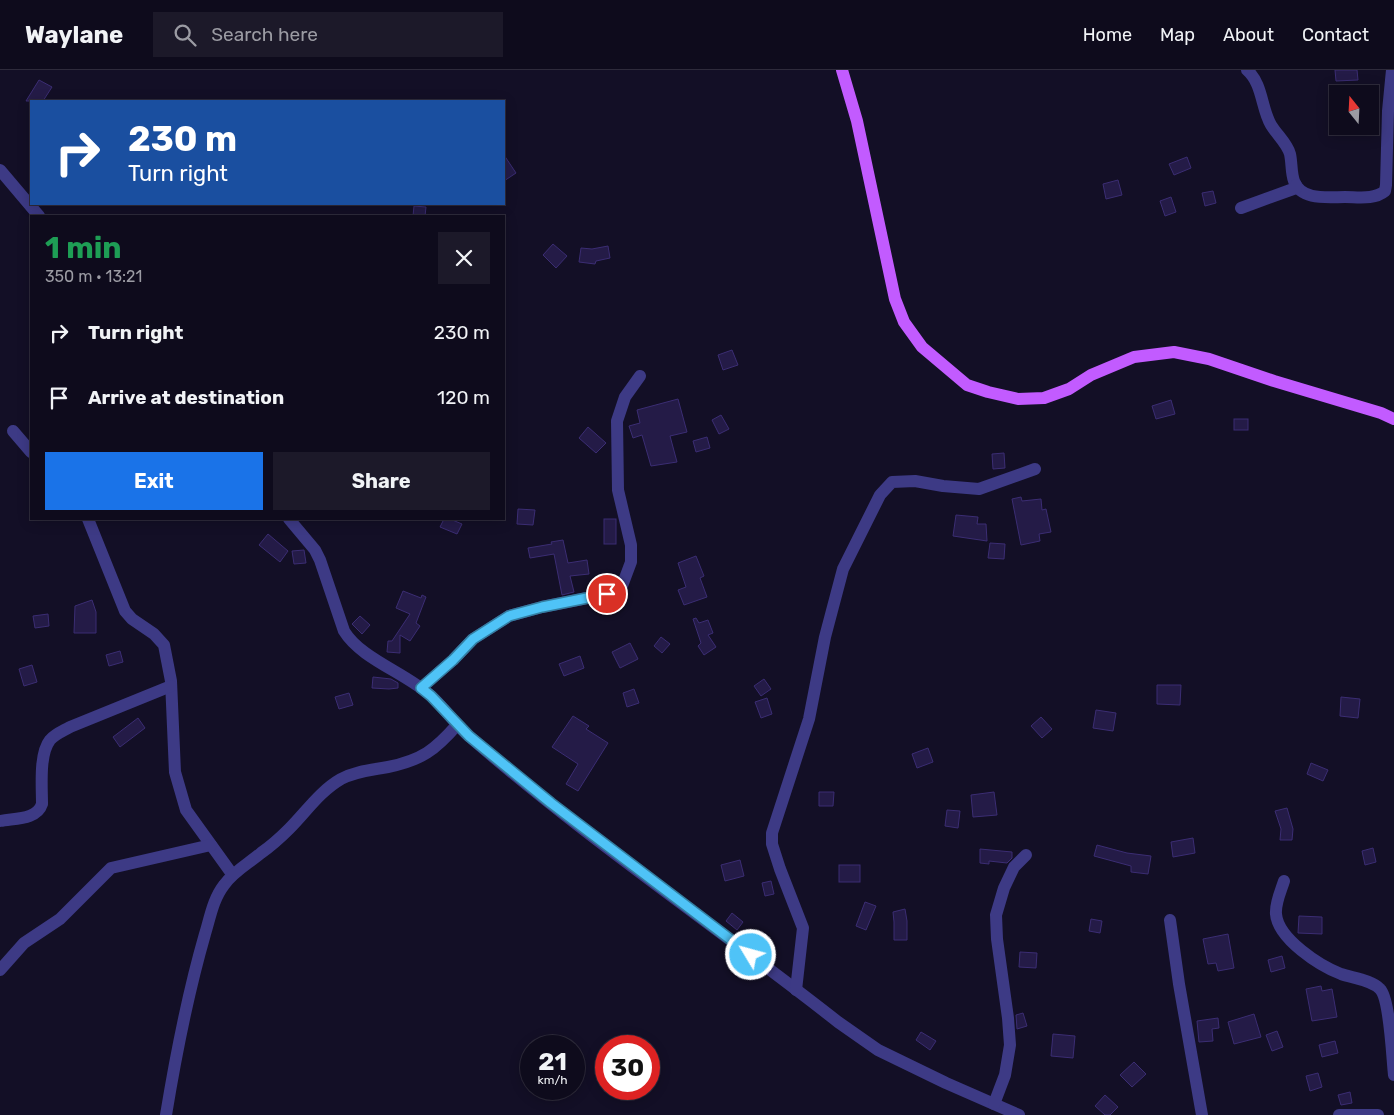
<!DOCTYPE html>
<meta charset="utf-8">
<style>
:root{--surface:#0e0b1c;--page:#1c1929;--text:#f1f3f6;--muted:#9b9ba3;--line:#2e2b3b;--accent:#1a73e8}
body{margin:0;font-family:Rubik,sans-serif;background:var(--page);color:var(--text);height:100vh;display:flex;flex-direction:column;font-size:19px;white-space:nowrap}
*{box-sizing:border-box;margin:0}
p{font-size:16px;color:var(--muted)}
.icon{flex:none;width:28px;height:28px;fill:none;stroke:currentColor;stroke-width:2;stroke-linecap:round;stroke-linejoin:round}
.map{position:relative;flex:1;overflow:hidden}
.panel{position:absolute;left:30px;top:145px;width:475px;height:305px;display:flex;flex-direction:column;background:var(--surface);border-radius:0px;box-shadow:0 2px 12px #0003,0 0 0 1px var(--line)}
.panel>*{flex:none}
.top-card{position:absolute;left:30px;top:30px;width:475px;height:105px;border-radius:0px;box-shadow:0 2px 12px #0003,0 0 0 1px var(--line);background:#1a4fa0;color:#fff;overflow:hidden}
.needle{width:32px;rotate:342deg}
.buttons{position:absolute;left:1329px;top:15px;display:grid;gap:10px}
.buttons a{display:grid;place-items:center;width:50px;height:50px;border-radius:0px;background:var(--surface);box-shadow:0 2px 12px #0003,0 0 0 1px var(--line);font-size:25px}
.speed{position:absolute;left:520px;top:965px;display:flex;gap:10px;font-size:25px;font-weight:700;text-align:center}
.speed>*{display:grid;place-content:center;width:65px;height:65px;border-radius:50%;background:var(--surface);box-shadow:0 2px 12px #0003,0 0 0 1px var(--line);line-height:1}
.speed small{font-size:12px;font-weight:400}
.speed .limit{border:8px solid #d22;background:#fff;color:#111}
.pin{position:absolute;display:grid;place-items:center;width:42px;height:42px;color:#fff;margin:-21px;border:2px solid #fff;border-radius:50%;box-shadow:0 1px 5px #0007}
.me{position:absolute;width:55px;margin:-28px;rotate:307deg;stroke-linejoin:round;filter:drop-shadow(0 0 4px #0008)}
.turn{display:flex;align-items:center;gap:18px;height:105px;padding:0 15px;font-size:22px}
.turn .icon{width:65px;height:65px;stroke-width:2.5}
.turn b{display:block;font-size:35px;line-height:42px}
.round{display:grid;place-items:center;flex:none;width:52px;height:52px;border-radius:0px;background:var(--page)}
.overview{display:flex;align-items:center;justify-content:space-between;height:85px;padding:0 15px}
h1{font-size:30px;font-weight:700;line-height:38px;color:#1e9e55}
.primary-button{display:flex;gap:10px;margin-top:auto;padding:10px 15px}
.primary-button a{flex:1;height:58px;border-radius:0px;background:var(--accent);color:#fff;font-size:20px;font-weight:700;line-height:58px;text-align:center}
.primary-button a+a{background:var(--page);color:var(--text)}
ul{padding:0;list-style:none}
li{display:flex;align-items:center;gap:15px;height:65px;padding:0 15px}
li div{flex:1}
li b{display:block;font-size:19px}
li em{font-style:normal}
header{display:flex;align-items:center;gap:30px;box-sizing:border-box;height:70px;padding:0 25px;background:var(--surface);border-bottom:1px solid var(--line)}
header strong{font-size:24px}
nav{display:flex;gap:28px;margin-inline-start:auto;font-size:18px}
.search{width:350px;height:45px;background:var(--page);display:flex;align-items:center;gap:12px;box-sizing:border-box;padding:0 18px;border-radius:0px;color:var(--muted);font-size:19px}
.map>svg:first-child{display:block}
.building{fill:#241b47;stroke:#3b2d73}
.lines{fill:none;stroke-linecap:round;stroke-linejoin:round}
.minor{stroke:#3d3a85;stroke-width:12}
.major{stroke:#c25bff;stroke-width:12}
.route-casing{stroke:#337fa1;stroke-width:12}
.route{stroke:#4fc3f7;stroke-width:9}
</style>
<header>
<strong>Waylane</strong>
<div class="search"><svg class="icon" aria-label="search" viewBox="0 0 24 24"><circle cx="10" cy="10" r="6"/><path d="M15 15l6 6"/></svg>Search here</div>
<nav><a>Home</a><a>Map</a><a>About</a><a>Contact</a></nav>
</header>
<div class="map">
<svg width="1394" height="1045" viewBox="0 0 1394 1045">
<rect width="100%" height="100%" fill="#130f26"/>
<g class="building">
<path d="M 1335,0 L 1357,0 L 1358,10 L 1336,11 Z"/>
<path d="M 39,10 L 52,17 L 43,31 L 26,31 Z"/>
<path d="M 504,85 L 516,103 L 504,111 Z"/>
<path d="M 1187,87 L 1191,98 L 1174,105 L 1169,94 Z"/>
<path d="M 1118,110 L 1122,125 L 1106,129 L 1103,114 Z"/>
<path d="M 1213,121 L 1216,133 L 1205,136 L 1202,123 Z"/>
<path d="M 1171,127 L 1176,142 L 1165,146 L 1160,131 Z"/>
<path d="M 414,136 L 426,137 L 425,146 L 413,146 Z"/>
<path d="M 553,174 L 567,186 L 556,198 L 543,185 Z"/>
<path d="M 608,176 L 610,188 L 596,191 L 595,194 L 579,192 L 581,178 L 592,179 Z"/>
<path d="M 732,280 L 738,295 L 723,300 L 718,285 Z"/>
<path d="M 678,329 L 687,362 L 670,366 L 677,392 L 651,396 L 642,365 L 633,368 L 629,356 L 640,353 L 637,340 Z"/>
<path d="M 1171,330 L 1175,344 L 1156,349 L 1152,336 Z"/>
<path d="M 721,345 L 729,359 L 719,364 L 712,350 Z"/>
<rect x="1234" y="349" width="14" height="11"/>
<path d="M 588,357 L 606,373 L 596,383 L 579,368 Z"/>
<path d="M 707,367 L 710,378 L 696,382 L 693,371 Z"/>
<path d="M 1004,383 L 1005,398 L 993,399 L 992,384 Z"/>
<path d="M 1021,427 L 1022,431 L 1041,429 L 1042,440 L 1046,439 L 1051,462 L 1039,464 L 1040,471 L 1021,475 L 1012,429 Z"/>
<path d="M 518,439 L 535,440 L 533,455 L 517,454 Z"/>
<path d="M 956,445 L 978,447 L 977,454 L 986,454 L 987,471 L 953,466 Z"/>
<path d="M 444,449 L 450,449 L 462,454 L 457,464 L 440,457 Z"/>
<rect x="604" y="449" width="12" height="25"/>
<path d="M 268,464 L 288,481 L 280,492 L 259,475 Z"/>
<path d="M 563,470 L 568,493 L 587,490 L 589,504 L 570,506 L 574,522 L 562,525 L 554,484 L 530,488 L 528,478 L 552,474 L 551,472 Z"/>
<path d="M 990,473 L 1005,474 L 1004,489 L 988,488 Z"/>
<path d="M 304,480 L 306,493 L 294,494 L 292,481 Z"/>
<path d="M 696,486 L 704,506 L 700,508 L 707,527 L 684,535 L 678,520 L 686,517 L 678,493 Z"/>
<path d="M 403,521 L 421,528 L 422,525 L 426,527 L 416,553 L 420,556 L 410,571 L 400,565 L 400,583 L 387,582 L 388,571 L 392,571 L 410,544 L 396,538 Z"/>
<path d="M 92,530 L 96,542 L 96,563 L 74,563 L 75,536 Z"/>
<path d="M 48,544 L 49,556 L 35,558 L 33,546 Z"/>
<path d="M 360,546 L 370,555 L 362,564 L 352,554 Z"/>
<path d="M 696,548 L 699,553 L 708,550 L 713,563 L 708,565 L 716,577 L 704,585 L 698,576 L 701,573 L 693,549 Z"/>
<path d="M 661,567 L 670,574 L 662,583 L 654,576 Z"/>
<path d="M 630,573 L 638,589 L 620,598 L 612,582 Z"/>
<path d="M 120,581 L 123,592 L 109,596 L 106,585 Z"/>
<path d="M 580,586 L 584,598 L 564,606 L 559,594 Z"/>
<path d="M 32,595 L 37,612 L 24,616 L 19,599 Z"/>
<path d="M 373,607 L 391,609 L 398,613 L 398,618 L 389,619 L 372,618 Z"/>
<path d="M 764,609 L 771,619 L 761,626 L 754,616 Z"/>
<path d="M 1157,615 L 1181,615 L 1180,635 L 1157,634 Z"/>
<path d="M 634,619 L 639,633 L 627,637 L 623,623 Z"/>
<path d="M 349,623 L 353,635 L 339,639 L 335,627 Z"/>
<path d="M 1341,627 L 1360,629 L 1358,648 L 1340,646 Z"/>
<path d="M 767,628 L 772,644 L 761,648 L 755,632 Z"/>
<path d="M 1096,640 L 1116,643 L 1113,661 L 1093,658 Z"/>
<path d="M 573,646 L 589,656 L 586,659 L 608,673 L 578,721 L 566,714 L 578,694 L 552,677 Z"/>
<path d="M 1041,647 L 1052,659 L 1042,668 L 1031,656 Z"/>
<path d="M 138,648 L 145,658 L 120,677 L 113,667 Z"/>
<path d="M 928,678 L 933,692 L 917,698 L 912,684 Z"/>
<path d="M 1311,693 L 1328,700 L 1323,711 L 1307,704 Z"/>
<path d="M 819,722 L 834,722 L 833,736 L 819,736 Z"/>
<path d="M 994,722 L 997,745 L 973,747 L 971,725 Z"/>
<path d="M 1287,738 L 1293,759 L 1292,770 L 1280,770 L 1281,759 L 1275,741 Z"/>
<path d="M 947,740 L 960,741 L 958,758 L 945,756 Z"/>
<path d="M 1193,768 L 1195,783 L 1173,787 L 1171,772 Z"/>
<path d="M 1097,775 L 1127,783 L 1151,786 L 1148,804 L 1131,802 L 1131,796 L 1094,786 Z"/>
<path d="M 1373,778 L 1376,792 L 1365,795 L 1362,781 Z"/>
<path d="M 980,779 L 1012,782 L 1012,788 L 1007,793 L 989,791 L 989,794 L 980,793 Z"/>
<path d="M 740,790 L 744,806 L 725,811 L 721,795 Z"/>
<rect x="839" y="795" width="21" height="17"/>
<path d="M 771,811 L 774,824 L 765,826 L 762,813 Z"/>
<path d="M 865,832 L 876,836 L 866,860 L 856,856 Z"/>
<path d="M 905,839 L 907,851 L 907,870 L 894,870 L 894,852 L 893,842 Z"/>
<path d="M 732,843 L 743,852 L 737,860 L 726,851 Z"/>
<path d="M 1299,846 L 1322,847 L 1322,864 L 1298,863 Z"/>
<path d="M 1091,849 L 1102,851 L 1100,863 L 1089,861 Z"/>
<path d="M 1228,864 L 1234,898 L 1218,901 L 1216,893 L 1208,894 L 1203,869 Z"/>
<path d="M 1020,882 L 1037,883 L 1036,898 L 1019,897 Z"/>
<path d="M 1282,886 L 1285,898 L 1271,902 L 1268,890 Z"/>
<path d="M 1321,916 L 1322,921 L 1332,919 L 1337,947 L 1312,951 L 1306,919 Z"/>
<path d="M 1023,943 L 1027,956 L 1017,959 L 1016,945 Z"/>
<path d="M 1254,944 L 1261,967 L 1234,974 L 1228,952 Z"/>
<path d="M 1218,948 L 1219,958 L 1212,959 L 1213,971 L 1199,972 L 1197,951 Z"/>
<path d="M 1277,961 L 1283,977 L 1272,981 L 1266,965 Z"/>
<path d="M 921,962 L 936,971 L 930,980 L 916,970 Z"/>
<path d="M 1053,964 L 1075,966 L 1073,988 L 1051,986 Z"/>
<path d="M 1335,971 L 1338,983 L 1322,987 L 1319,975 Z"/>
<path d="M 1134,992 L 1146,1004 L 1132,1017 L 1120,1005 Z"/>
<path d="M 1318,1003 L 1322,1017 L 1310,1021 L 1306,1006 Z"/>
<path d="M 1350,1022 L 1352,1033 L 1341,1035 L 1338,1025 Z"/>
<path d="M 1105,1025 L 1118,1037 L 1110,1045 L 1105,1045 L 1095,1036 Z"/>
</g>
<g class="lines">
<g class="minor">
<path d="M 1247,0 C 1263,14 1261,38 1271,55 C 1277,65 1287,73 1290,84 C 1292,93 1291,103 1294,111 C 1301,131 1328,127 1345,127 C 1358,127 1374,130 1385,121 L 1386,115 L 1388,41 L 1392,0"/>
<path d="M 0,100 L 39,146"/>
<path d="M 1241,138 L 1296,118 L 1296,115"/>
<path d="M 13,361 L 31,382"/>
<path d="M 88,449 L 125,541 L 132,549 L 154,564 L 164,575 L 171,611 L 175,702 L 186,740 L 232,804"/>
<path d="M 289,449 L 315,480 L 320,490 L 344,561 C 361,589 406,603 431,626 C 445,638 455,655 470,667 C 587,769 716,856 838,952 L 878,980 L 946,1013 L 1019,1045"/>
<path d="M 421,618 L 453,590 L 473,569 L 509,546 L 542,537 L 607,524 L 622,516 L 631,492 L 631,475 L 618,420 L 617,351 L 625,327 L 640,306"/>
<path d="M 0,751 C 14,748 37,750 42,734 C 42,716 39,684 50,670 C 55,664 63,661 70,657 L 171,616"/>
<path d="M 1284,811 C 1281,821 1275,833 1276,844 C 1278,869 1320,896 1341,904 C 1353,908 1372,910 1380,919 C 1390,929 1392,988 1394,1005"/>
<path d="M 1170,850 L 1179,914 L 1202,1045"/>
<path d="M 0,900 L 24,873 L 60,849 L 111,798 L 211,775"/>
<path d="M 796,920 L 803,858 L 780,799 L 772,774 L 772,763 L 809,649 L 825,567 L 843,499 L 880,425 L 892,412 L 915,411 L 943,416 L 979,419 L 1035,399"/>
<path d="M 994,1034 L 1005,1005 L 1010,975 L 1008,948 L 997,869 L 996,845 L 1004,818 L 1014,797 L 1026,785"/>
<path d="M 166,1045 C 176,984 188,923 205,864 C 210,848 213,829 224,815 C 234,801 248,794 261,783 C 271,776 281,767 289,759 C 306,742 320,721 341,709 C 356,701 372,700 388,697 C 422,690 435,680 457,655"/>
<path d="M 1339,1045 L 1378,1045"/>
</g>
<path class="major" d="M 842,0 L 857,51 L 895,229 L 904,252 L 922,277 L 967,315 L 988,322 L 1018,329 L 1044,328 L 1069,319 L 1091,305 L 1134,287 L 1174,282 L 1209,289 L 1274,311 L 1381,343 L 1394,349"/>
</g>
<g class="lines">
<g class="route-casing">
<path id="route" d="M 607,524 L 542,537 L 509,546 L 473,569 L 453,590 L 421,618 L 431,626 L 469,666 L 551,733 L 751,885"/>
</g>
<use href="#route" class="route"/>
</g>
</svg>
<div class="buttons">
<a><svg class="needle" viewBox="-14 -14 28 28"><path d="M0-13l5 13h-10z" fill="#e53935"/><path d="M0 13l5-13h-10z" fill="#9b9ba3"/></svg></a>
</div>
<div class="speed"><div>21<small>km/h</small></div><div class="limit">30</div></div>
<div class="pin" style="left:607px;top:524px;background:#d93025"><svg class="icon" aria-label="arrive" viewBox="0 0 24 24"><path d="M6 21V4h12l-3 4 3 4H6"/></svg></div>
<svg class="me" style="left:751px;top:885px" viewBox="-20 -20 40 40"><circle r="17" fill="#4fc3f7" stroke="#fff" stroke-width="3"/><path d="M0-11L8 9 0 5-8 9z" fill="#fff"/></svg>
<div class="top-card">
<div class="turn"><svg class="icon" aria-label="right" viewBox="0 0 24 24"><path d="M7 20v-9h11M14 6l5 5-5 5"/></svg><div><b>230 m</b>Turn right</div></div>
</div>
<section class="panel">
<div class="overview"><div><h1>1 min</h1><p>350 m · 13:21</p></div><a class="round"><svg class="icon" aria-label="close" viewBox="0 0 24 24"><path d="M6 6l12 12M18 6L6 18"/></svg></a></div>
<ul>
<li><svg class="icon" aria-label="right" viewBox="0 0 24 24"><path d="M7 20v-9h11M14 6l5 5-5 5"/></svg><div><b>Turn right</b></div><em>230 m</em></li>
<li><svg class="icon" aria-label="arrive" viewBox="0 0 24 24"><path d="M6 21V4h12l-3 4 3 4H6"/></svg><div><b>Arrive at destination</b></div><em>120 m</em></li>
</ul>
<div class="primary-button"><a>Exit</a><a>Share</a></div>
</section>
</div>
